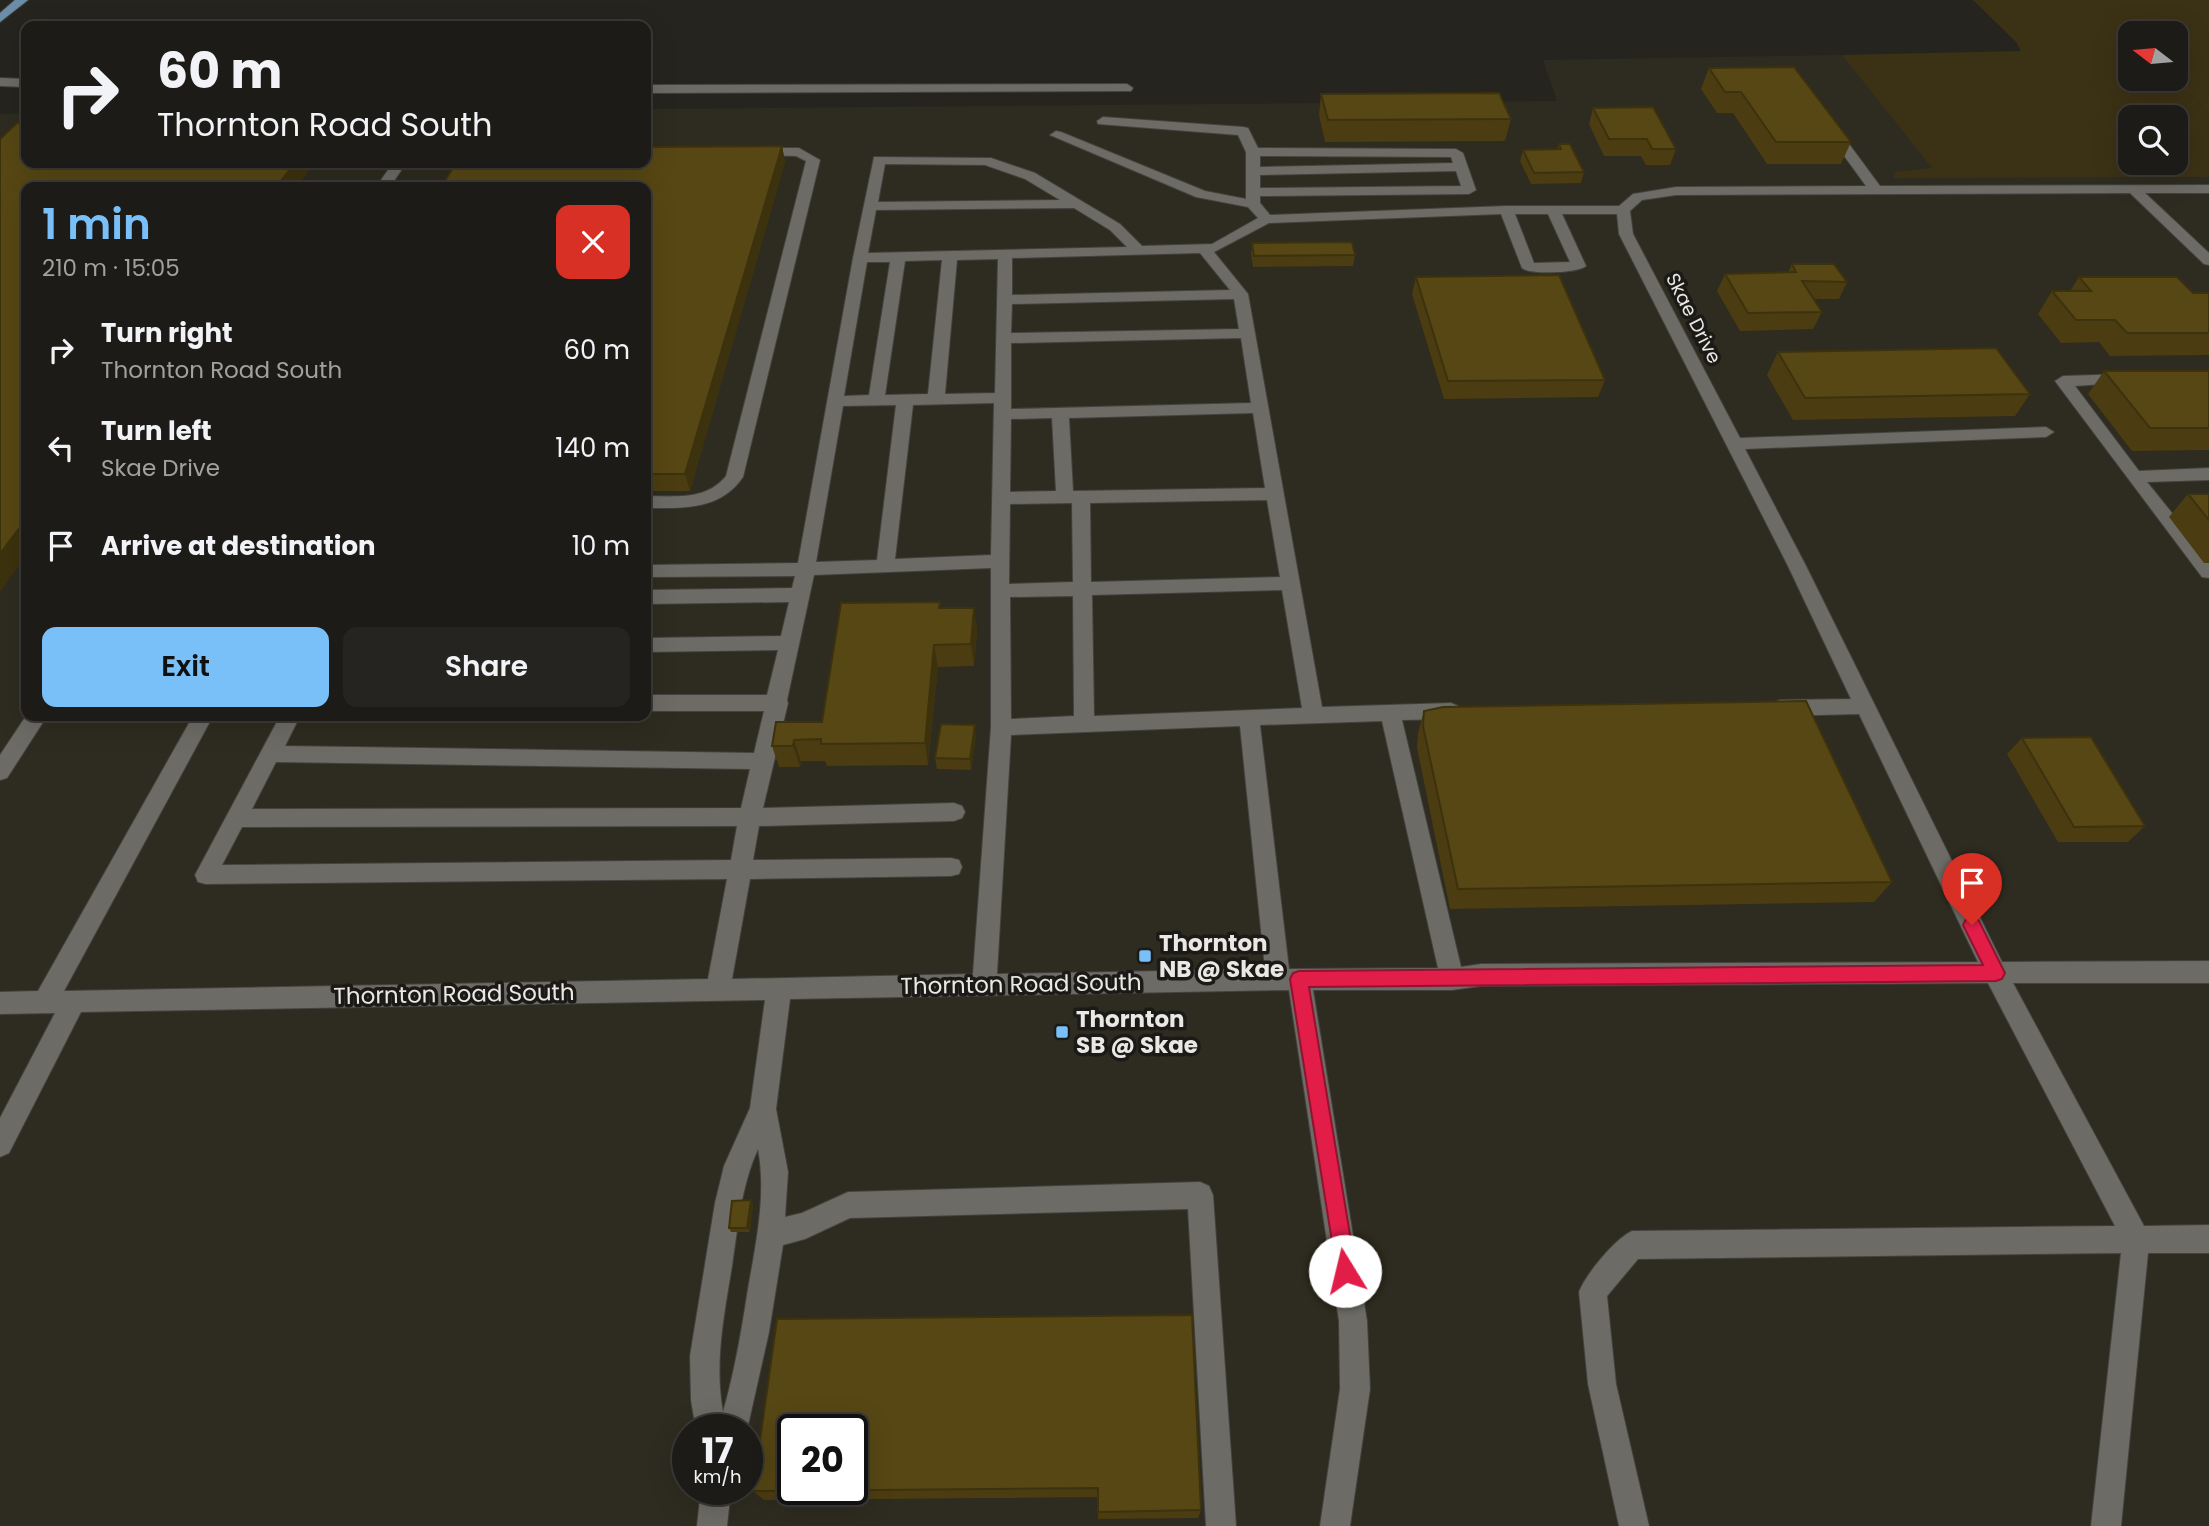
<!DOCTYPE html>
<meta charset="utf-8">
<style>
:root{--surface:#1c1b17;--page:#252420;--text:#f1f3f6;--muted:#a0a1a1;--line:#3a3936;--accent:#79bff8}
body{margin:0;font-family:Poppins,sans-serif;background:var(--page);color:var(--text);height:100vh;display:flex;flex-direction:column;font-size:26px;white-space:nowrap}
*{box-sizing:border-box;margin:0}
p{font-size:23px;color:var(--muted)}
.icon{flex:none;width:38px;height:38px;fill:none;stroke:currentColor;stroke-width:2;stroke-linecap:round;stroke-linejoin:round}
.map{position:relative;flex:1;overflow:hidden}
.side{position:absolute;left:21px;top:182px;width:630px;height:539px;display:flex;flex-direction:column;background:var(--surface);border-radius:14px;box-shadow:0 7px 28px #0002,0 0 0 2px var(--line)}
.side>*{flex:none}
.hud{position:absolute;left:21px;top:21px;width:630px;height:147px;border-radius:14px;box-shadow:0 7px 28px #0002,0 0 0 2px var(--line);background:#1c1b17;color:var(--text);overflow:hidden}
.needle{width:46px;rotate:286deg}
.tools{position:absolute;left:2118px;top:21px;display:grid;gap:14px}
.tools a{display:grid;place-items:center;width:70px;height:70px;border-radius:14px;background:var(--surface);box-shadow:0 7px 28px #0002,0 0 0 2px var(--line);font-size:35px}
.speed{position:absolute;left:672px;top:1414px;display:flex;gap:14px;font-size:35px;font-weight:700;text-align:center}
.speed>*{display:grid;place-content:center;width:91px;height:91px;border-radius:50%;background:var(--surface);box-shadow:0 7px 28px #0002,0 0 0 2px var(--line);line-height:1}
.speed small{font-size:18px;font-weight:400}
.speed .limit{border:4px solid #111;border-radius:10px;background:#fff;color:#111}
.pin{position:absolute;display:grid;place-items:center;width:60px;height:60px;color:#fff;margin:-72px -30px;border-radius:50% 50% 50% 0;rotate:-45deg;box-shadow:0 0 7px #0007}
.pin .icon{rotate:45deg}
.me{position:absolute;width:77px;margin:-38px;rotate:351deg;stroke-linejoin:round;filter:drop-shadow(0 0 5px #0008)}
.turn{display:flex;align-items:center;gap:24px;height:147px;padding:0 21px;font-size:32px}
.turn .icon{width:91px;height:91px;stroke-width:2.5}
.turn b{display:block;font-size:49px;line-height:60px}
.round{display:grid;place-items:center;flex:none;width:74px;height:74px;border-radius:14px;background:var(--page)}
.head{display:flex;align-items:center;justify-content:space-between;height:119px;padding:0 21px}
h1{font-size:42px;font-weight:600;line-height:52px;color:var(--accent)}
.action{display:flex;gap:14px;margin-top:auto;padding:14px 21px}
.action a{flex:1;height:80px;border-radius:14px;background:var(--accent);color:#111;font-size:28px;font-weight:600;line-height:80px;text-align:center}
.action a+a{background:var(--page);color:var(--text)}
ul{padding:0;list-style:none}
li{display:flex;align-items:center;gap:21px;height:98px;padding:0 21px}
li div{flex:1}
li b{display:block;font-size:26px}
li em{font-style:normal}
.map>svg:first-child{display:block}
.built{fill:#2e2b20;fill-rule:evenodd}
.green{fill:#3b3115;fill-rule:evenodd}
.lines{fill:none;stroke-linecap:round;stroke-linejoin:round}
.minor-casing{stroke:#43423e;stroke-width:2}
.major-casing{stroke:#43423e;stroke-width:2}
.minor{fill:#6d6b65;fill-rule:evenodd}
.major{fill:#6b8ea8;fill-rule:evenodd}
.wall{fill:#4b3d11}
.shaded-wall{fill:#3d320e}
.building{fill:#574714;stroke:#3d320e;stroke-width:2;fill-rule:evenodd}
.route{fill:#e11d48;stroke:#92132f;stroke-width:2}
.poi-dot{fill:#79bff8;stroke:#1c1a16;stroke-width:2.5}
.labels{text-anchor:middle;stroke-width:7;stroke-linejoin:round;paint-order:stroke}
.far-street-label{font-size:19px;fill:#e9e8e5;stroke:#1c1a16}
.poi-label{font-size:23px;font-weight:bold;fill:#e9e8e5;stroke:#1c1a16;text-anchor:start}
.street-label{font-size:23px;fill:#e9e8e5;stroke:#1c1a16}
</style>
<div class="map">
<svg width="2209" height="1526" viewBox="0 0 2209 1526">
<rect width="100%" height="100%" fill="#25241f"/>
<path class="built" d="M 2209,49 L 2209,1526 L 0,1526 L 0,114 L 26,114 L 26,163 L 646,163 L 646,109 L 1557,101 L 1543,60 L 2130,50 L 2130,79 L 2175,79 ZM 2130,117 L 2175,117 L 2175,163 L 2130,163 ZM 26,187 L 646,187 L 646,716 L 26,716 ZM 688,1430 L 747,1430 L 747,1489 L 688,1489 ZM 793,1430 L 852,1430 L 852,1489 L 793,1489 Z"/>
<path class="green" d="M 1973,0 L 2209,0 L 2209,177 L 1893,178 L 1895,172 L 1932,168 L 1842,55 L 2021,51 L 2016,42 ZM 2130,33 L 2175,33 L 2175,79 L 2130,79 ZM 2130,117 L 2175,117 L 2175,163 L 2130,163 Z"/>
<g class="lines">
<g class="minor-casing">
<g id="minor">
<path d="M 0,78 L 26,79 L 26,87 L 0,86 Z"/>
<path d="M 1127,84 L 1133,88 L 1131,91 L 646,93 L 646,85 Z"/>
<path d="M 1103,117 L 1243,127 L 1248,128 L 1258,148 L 1456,149 L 1463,153 L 1476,190 L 1469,194 L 1260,196 L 1260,203 L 1270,215 L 1506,206 L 1619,206 L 1633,194 L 1676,187 L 1866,186 L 1824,128 L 1830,124 L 1835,125 L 1880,186 L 2209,185 L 2209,193 L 2145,193 L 2209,253 L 2209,265 L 2204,264 L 2130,193 L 1676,195 L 1642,200 L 1630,211 L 1633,234 L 1740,438 L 2046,427 L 2054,432 L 2046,437 L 1745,449 L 1806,566 L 2002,962 L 2209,961 L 2209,983 L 2013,983 L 2144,1226 L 2209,1225 L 2209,1253 L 2148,1253 L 2121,1526 L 2091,1526 L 2121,1253 L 1638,1259 L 1607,1296 L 1616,1384 L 1649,1526 L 1619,1526 L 1588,1384 L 1579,1292 C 1586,1274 1615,1239 1632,1231 L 2115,1226 L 1988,983 L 1481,986 L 1452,990 L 1313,990 L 1367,1321 L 1370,1389 L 1350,1526 L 1320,1526 L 1340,1389 L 1339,1321 L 1289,990 L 790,999 L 776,1109 L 788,1172 L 785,1217 L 802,1213 L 848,1192 L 1200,1182 L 1209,1186 L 1213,1195 L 1236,1526 L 1206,1526 L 1188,1209 L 850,1218 L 805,1239 L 783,1245 L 769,1332 L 747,1430 L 696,1430 L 691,1400 L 690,1356 L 715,1203 L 724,1166 L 750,1108 L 765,1000 L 81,1012 L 9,1153 L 0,1157 L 0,1118 L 55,1013 L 0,1014 L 0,992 L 38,991 L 193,716 L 213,716 L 64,991 L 708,979 L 727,879 L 206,884 L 198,882 L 195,875 L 280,716 L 300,716 L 285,746 L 754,753 L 764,711 L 646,711 L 646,695 L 767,695 L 778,650 L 646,652 L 646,638 L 781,636 L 789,602 L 646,604 L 646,590 L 792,588 L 795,576 L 646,577 L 646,565 L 798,563 L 853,258 L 874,157 L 991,158 L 1035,173 L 1120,224 L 1142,246 L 1212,244 L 1258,218 L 1248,207 L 1196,197 L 1050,135 L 1056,131 L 1061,132 L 1205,191 L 1246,199 L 1246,152 L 1238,135 L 1098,124 L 1097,121 ZM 1260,156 L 1451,157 L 1453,163 L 1260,167 ZM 885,164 L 985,165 L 1025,179 L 1060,200 L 878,202 ZM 1456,171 L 1461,186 L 1260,188 L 1260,175 ZM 1074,208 L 1110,230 L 1127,247 L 868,253 L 876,210 ZM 1501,214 L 1522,268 C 1530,275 1578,273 1586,266 L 1562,214 L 1617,214 L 1619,234 L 1788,566 L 1851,699 L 1780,700 L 1773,703 L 1770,708 L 1773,713 L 1780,716 L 1859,714 L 1978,962 L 1481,964 L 1461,967 L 1402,720 L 1451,719 L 1458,716 L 1461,711 L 1458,706 L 1451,703 L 1322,707 L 1248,294 L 1214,252 L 1269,223 ZM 1515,214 L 1548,214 L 1570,262 L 1534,263 ZM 1200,253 L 1230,290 L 1012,295 L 1012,258 ZM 998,259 L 995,393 L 945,394 L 957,260 ZM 942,260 L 928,394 L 885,395 L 905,261 ZM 867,262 L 890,262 L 869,395 L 844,396 ZM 1234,299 L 1239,329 L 1011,333 L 1012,304 ZM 1241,338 L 1251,403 L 1011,409 L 1011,343 ZM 994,403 L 991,555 L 895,559 L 913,405 ZM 896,405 L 877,560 L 816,562 L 843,406 ZM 1253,413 L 1265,488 L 1073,491 L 1069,418 ZM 1052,418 L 1056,491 L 1010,492 L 1011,419 ZM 1267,500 L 1280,577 L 1091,582 L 1090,503 ZM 1072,503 L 1073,582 L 1009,584 L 1010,504 ZM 991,568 L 991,727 L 973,974 L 732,979 L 750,879 L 951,876 L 959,874 L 962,867 L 959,860 L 951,858 L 753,860 L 759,826 L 954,821 L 962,818 L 965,812 L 962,806 L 954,803 L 763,808 L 788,703 L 787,700 L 814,575 ZM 1282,590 L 1302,708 L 1094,716 L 1092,595 ZM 1073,596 L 1074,716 L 1011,719 L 1010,597 ZM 1382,721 L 1438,968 L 1289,969 L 1260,725 ZM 1240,726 L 1265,969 L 997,974 L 1011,735 ZM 276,762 L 750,769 L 741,808 L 252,809 ZM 737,826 L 731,860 L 222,865 L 242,827 ZM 758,1149 C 767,1197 755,1247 747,1295 C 741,1334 734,1374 723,1412 C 714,1363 724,1315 732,1266 C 738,1227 741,1186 758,1149 Z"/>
<path d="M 756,148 L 799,148 L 820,160 L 743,477 C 720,511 682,508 646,508 L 646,496 C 674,496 706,501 726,476 L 806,161 L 796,156 L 751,155 L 749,152 Z"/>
<path d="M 393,163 L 406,163 L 390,187 L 376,187 Z"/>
<path d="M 2127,374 L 2133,376 L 2135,379 L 2133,382 L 2075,386 L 2139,471 L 2209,468 L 2209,480 L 2147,482 L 2209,559 L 2209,578 L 2202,577 L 2055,381 L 2063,376 Z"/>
<path d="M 26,716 L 47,716 L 7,778 L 0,780 L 0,755 Z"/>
<path d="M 701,1489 L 731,1489 L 727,1526 L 697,1526 Z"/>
</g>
</g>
<g class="major-casing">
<path id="major" d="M 15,0 L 28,0 L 0,22 L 0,13 Z"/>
</g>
<use href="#minor" class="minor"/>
<use href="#major" class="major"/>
</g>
<g class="wall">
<path d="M 1709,68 L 1851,142 L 1841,164 L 1767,164 L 1733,113 L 1717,113 L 1701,89 Z"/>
<path d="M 1321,94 L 1511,119 L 1505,141 L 1325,142 L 1319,115 Z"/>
<path d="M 1593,108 L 1676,149 L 1670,165 L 1646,165 L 1641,156 L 1604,156 L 1589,124 Z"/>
<path d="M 1559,144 L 1584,172 L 1581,183 L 1531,184 L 1520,161 L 1523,150 L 1557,150 Z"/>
<path d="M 782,146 L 785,162 L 690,491 L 646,491 L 646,187 Z"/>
<path d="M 1252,243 L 1355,255 L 1353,266 L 1253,267 L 1251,254 Z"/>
<path d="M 1792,264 L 1847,282 L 1839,299 L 1813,299 L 1822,312 L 1813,329 L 1740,331 L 1717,291 L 1725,274 L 1788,273 Z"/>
<path d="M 1416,277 L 1605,380 L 1598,397 L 1444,399 L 1412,294 Z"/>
<path d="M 2079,277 L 2193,293 L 2209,293 L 2209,355 L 2110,356 L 2099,342 L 2061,343 L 2038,314 L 2052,291 L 2070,291 Z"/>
<path d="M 1778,352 L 2030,394 L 2015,416 L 1793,420 L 1767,375 Z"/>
<path d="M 2104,371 L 2209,371 L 2209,450 L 2132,451 L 2088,394 Z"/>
<path d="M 2188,494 L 2209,494 L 2209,563 L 2204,563 L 2169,517 Z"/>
<path d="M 941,608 L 974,608 L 977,631 L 974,666 L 938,667 L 928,765 L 827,766 L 825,761 L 801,761 L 800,767 L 779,767 L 772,746 L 822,722 Z"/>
<path d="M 1424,711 L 1892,882 L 1874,902 L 1450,909 L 1417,748 L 1418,733 Z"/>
<path d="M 976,736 L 971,770 L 937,769 L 935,758 Z"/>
<path d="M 2022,738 L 2145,826 L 2128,842 L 2058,842 L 2007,754 Z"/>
<path d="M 751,1200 L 753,1204 L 750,1232 L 731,1232 L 729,1228 Z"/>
<path d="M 777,1319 L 1201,1510 L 1198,1518 L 1098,1519 L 1098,1497 L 764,1500 L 753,1491 Z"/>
</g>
<g class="shaded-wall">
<path d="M 782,146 L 785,162 L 690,491 L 685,474 Z"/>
<path d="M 295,163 L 315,163 L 297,187 L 276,187 Z"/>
<path d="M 26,519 L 26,556 L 0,592 L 0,554 Z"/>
<path d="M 974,608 L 977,631 L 974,666 L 971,644 Z"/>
<path d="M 934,645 L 938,667 L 928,765 L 925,743 Z"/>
<path d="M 975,725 L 976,736 L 971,770 L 970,759 Z"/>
<path d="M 794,740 L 801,761 L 800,767 L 793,746 Z"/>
<path d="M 751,1200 L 753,1204 L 750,1232 L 747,1228 Z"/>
</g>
<g class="building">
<path d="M 1794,67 L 1851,142 L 1776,142 L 1741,92 L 1725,92 L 1709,68 Z"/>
<path d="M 1499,93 L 1511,119 L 1328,120 L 1321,94 Z"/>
<path d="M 1653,107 L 1676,149 L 1652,149 L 1647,139 L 1609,139 L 1593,108 Z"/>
<path d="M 17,123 L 26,123 L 26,163 L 295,163 L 276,187 L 26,187 L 26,519 L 0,554 L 0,139 Z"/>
<path d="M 1559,144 L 1570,144 L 1584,172 L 1534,173 L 1523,150 L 1561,149 Z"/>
<path d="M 782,146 L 685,474 L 646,474 L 646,187 L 441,187 L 456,163 L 646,163 L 646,147 Z"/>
<path d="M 1352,242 L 1355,255 L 1254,256 L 1252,243 Z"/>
<path d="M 1792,264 L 1834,264 L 1847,282 L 1802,281 L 1822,312 L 1748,313 L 1725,274 L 1796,272 Z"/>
<path d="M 1559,275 L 1605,380 L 1448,381 L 1416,277 Z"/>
<path d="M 2079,277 L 2177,277 L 2193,293 L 2209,293 L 2209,333 L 2127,333 L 2115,320 L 2076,320 L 2052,291 L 2091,291 Z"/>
<path d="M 1996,348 L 2030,394 L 1805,398 L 1778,352 Z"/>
<path d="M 2104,371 L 2209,371 L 2209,428 L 2150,428 Z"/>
<path d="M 2188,494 L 2209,494 L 2209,520 Z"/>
<path d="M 940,602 L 939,608 L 974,608 L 971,644 L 934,645 L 925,743 L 821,744 L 821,739 L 794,740 L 793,746 L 772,746 L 776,722 L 822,722 L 841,603 Z"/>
<path d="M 1806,701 L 1892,882 L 1458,889 L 1423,726 L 1424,711 L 1443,707 Z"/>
<path d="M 941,724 L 975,725 L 970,759 L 935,758 Z"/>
<path d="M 2091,737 L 2145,826 L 2074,827 L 2022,738 Z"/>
<path d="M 751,1200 L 747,1228 L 729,1228 L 732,1201 Z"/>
<path d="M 1192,1315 L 1201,1510 L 1098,1512 L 1098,1488 L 753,1491 L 777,1319 ZM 793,1430 L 852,1430 L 852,1489 L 793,1489 Z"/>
</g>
<path class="route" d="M 1972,917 L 1978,919 L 2005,973 L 2002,979 L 1996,981 L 1309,987 L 1356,1271 L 1353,1279 L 1345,1282 L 1338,1279 L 1290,979 L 1293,973 L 1299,971 L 1983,965 L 1963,925 L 1966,919 Z"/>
<g class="poi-dot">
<rect x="1138" y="949" width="14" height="14" rx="3.5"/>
<rect x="1055" y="1025" width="14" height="14" rx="3.5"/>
</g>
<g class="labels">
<g class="far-street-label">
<text transform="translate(1694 318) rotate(63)" y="7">Skae Drive</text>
</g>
<g class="poi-label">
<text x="1159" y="951">Thornton<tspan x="1159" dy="26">NB @ Skae</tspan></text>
<text x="1076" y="1027">Thornton<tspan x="1076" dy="26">SB @ Skae</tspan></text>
</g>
<g class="street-label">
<text transform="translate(1021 984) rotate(-1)" y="8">Thornton Road South</text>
<text transform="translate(454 994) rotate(-1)" y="8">Thornton Road South</text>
</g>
</g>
</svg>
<div class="tools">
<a><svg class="needle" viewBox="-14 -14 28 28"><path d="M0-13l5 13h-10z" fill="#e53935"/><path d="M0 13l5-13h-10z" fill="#a0a1a1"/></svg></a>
<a><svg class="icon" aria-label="search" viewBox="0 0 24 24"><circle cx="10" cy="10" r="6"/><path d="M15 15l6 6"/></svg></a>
</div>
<div class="speed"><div>17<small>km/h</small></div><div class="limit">20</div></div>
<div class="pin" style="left:1972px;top:925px;background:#d93025"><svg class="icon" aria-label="arrive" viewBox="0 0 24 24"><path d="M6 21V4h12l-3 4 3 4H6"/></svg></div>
<svg class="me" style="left:1345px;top:1271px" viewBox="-20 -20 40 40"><circle r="19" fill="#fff"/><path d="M0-13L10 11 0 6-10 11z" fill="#e11d48"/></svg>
<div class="hud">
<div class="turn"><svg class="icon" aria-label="right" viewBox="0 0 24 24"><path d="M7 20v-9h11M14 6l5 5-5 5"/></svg><div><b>60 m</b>Thornton Road South</div></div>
</div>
<section class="side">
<div class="head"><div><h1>1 min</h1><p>210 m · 15:05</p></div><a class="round" style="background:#d93025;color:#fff"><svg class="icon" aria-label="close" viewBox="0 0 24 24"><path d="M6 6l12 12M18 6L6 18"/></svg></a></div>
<ul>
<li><svg class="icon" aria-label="right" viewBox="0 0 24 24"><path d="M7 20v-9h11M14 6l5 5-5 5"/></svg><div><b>Turn right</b><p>Thornton Road South</p></div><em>60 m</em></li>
<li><svg class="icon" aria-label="left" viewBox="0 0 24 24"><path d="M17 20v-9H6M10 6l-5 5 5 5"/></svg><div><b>Turn left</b><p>Skae Drive</p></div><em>140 m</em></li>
<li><svg class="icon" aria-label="arrive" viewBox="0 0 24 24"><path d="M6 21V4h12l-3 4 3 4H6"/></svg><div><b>Arrive at destination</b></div><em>10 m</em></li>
</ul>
<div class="action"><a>Exit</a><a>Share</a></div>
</section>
</div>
